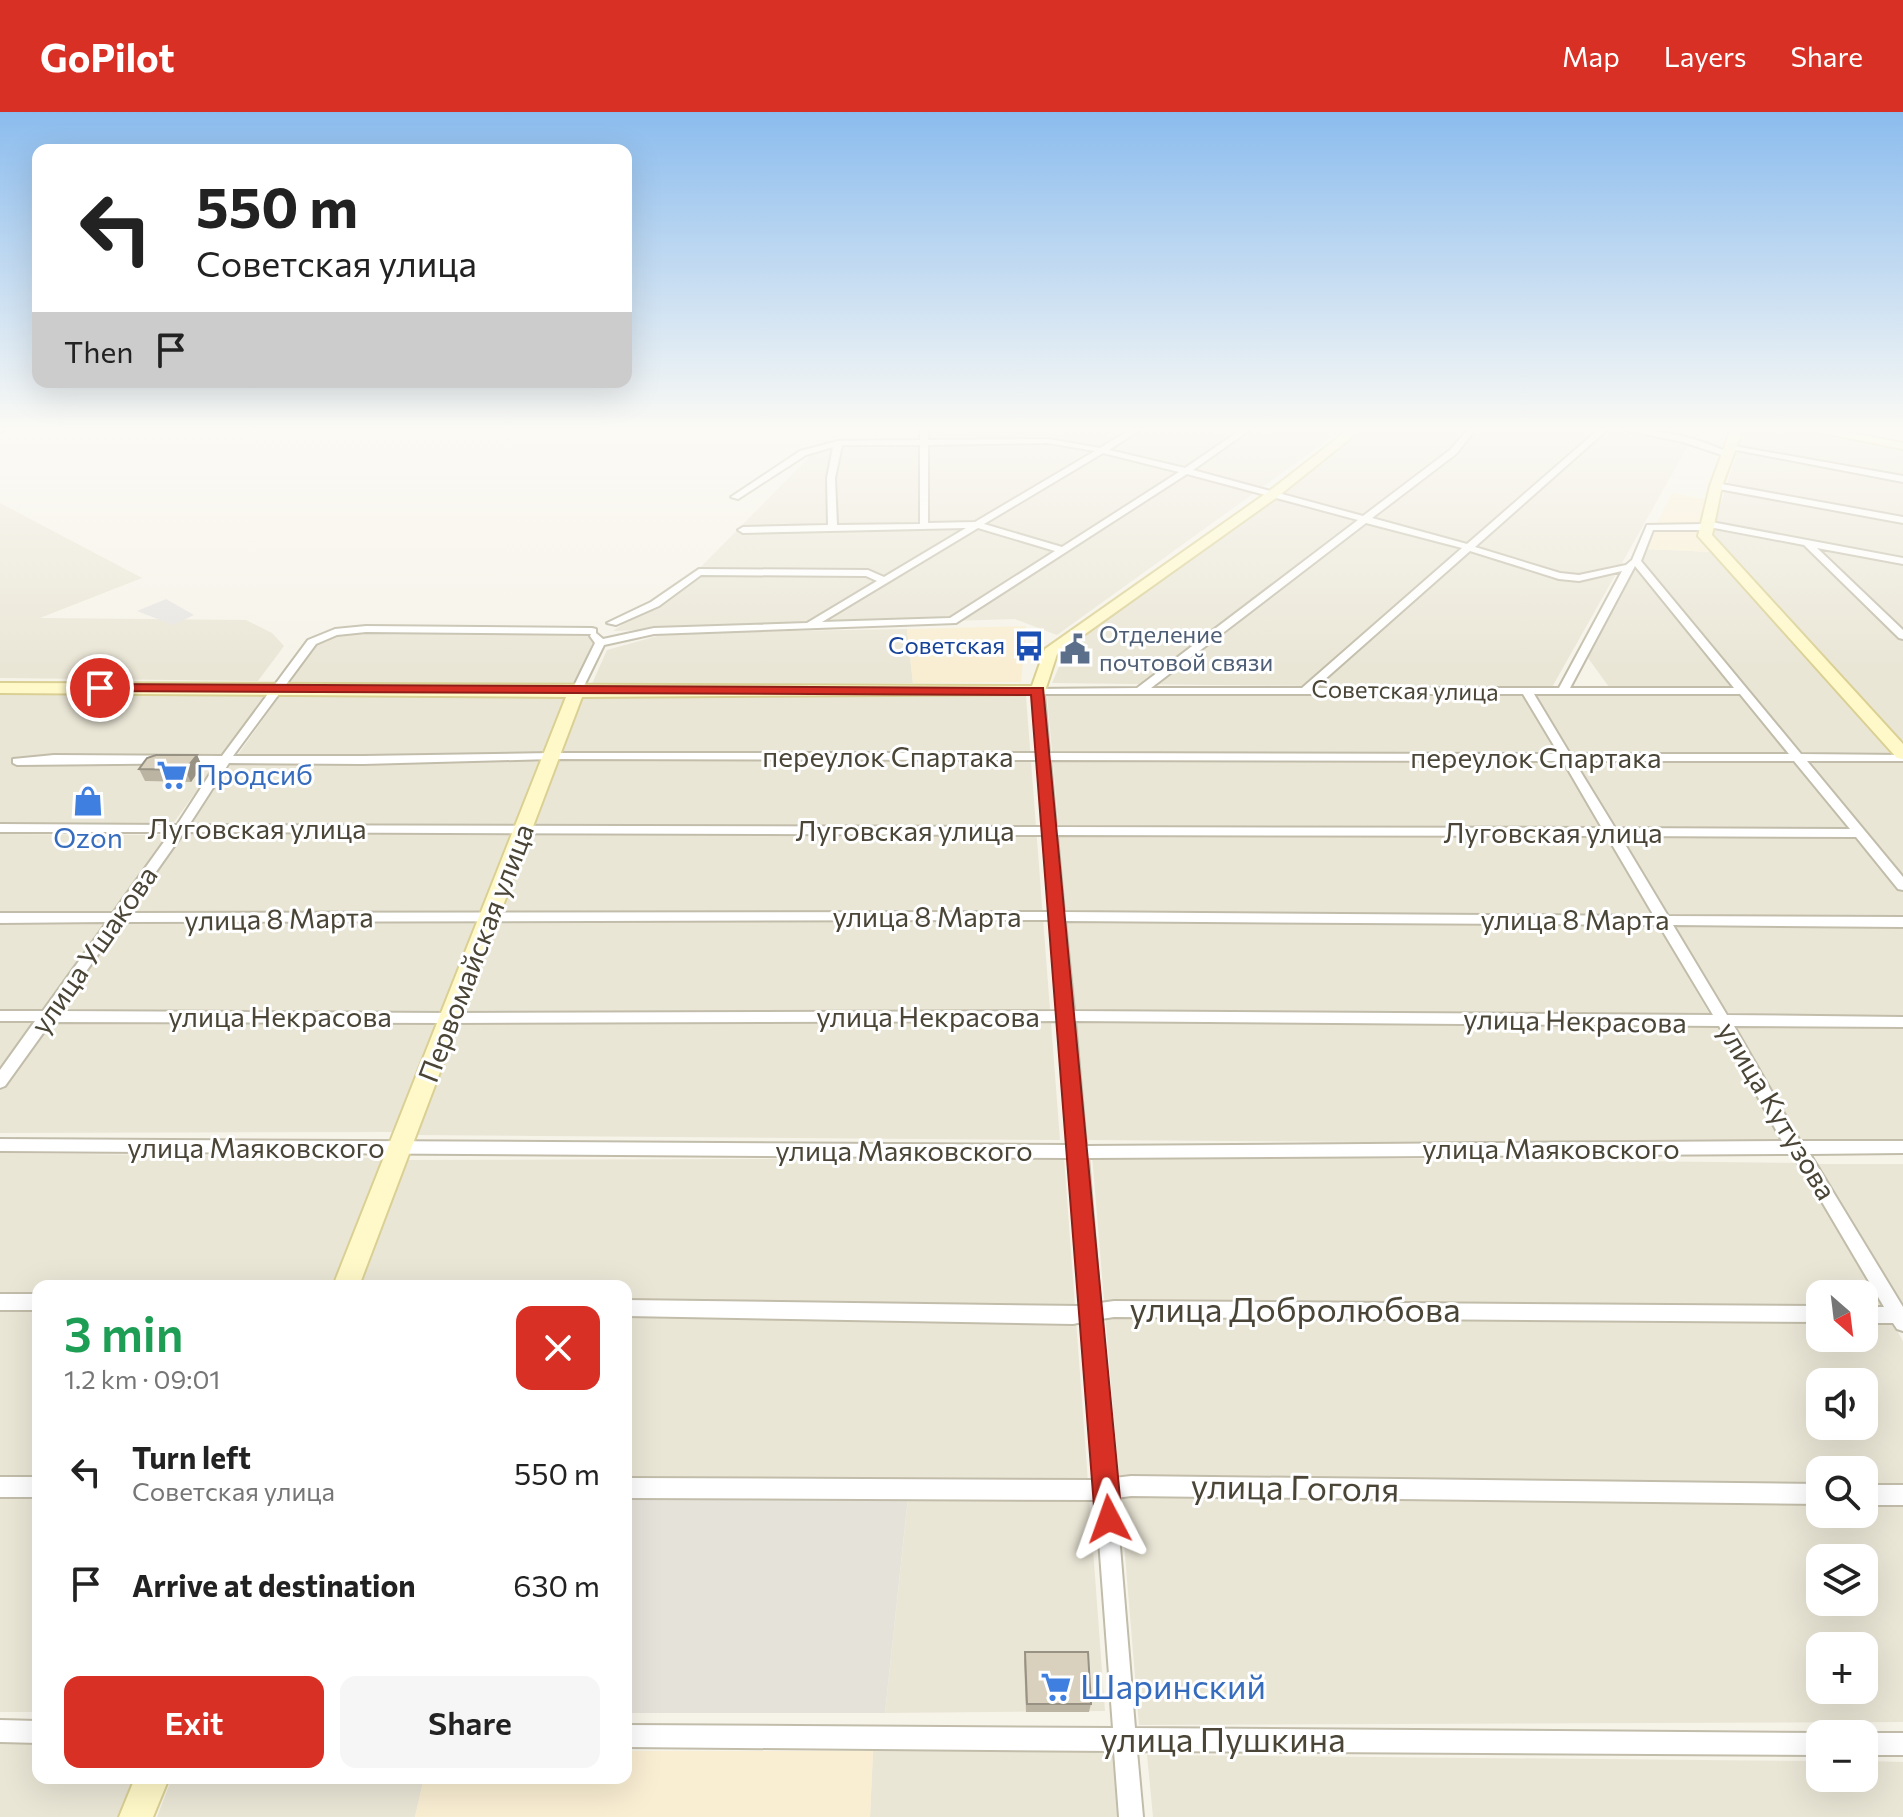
<!DOCTYPE html>
<meta charset="utf-8">
<style>
:root{--surface:#fff;--page:#f6f6f6;--text:#222;--muted:#767676;--accent:#d93025}
body{margin:0;font-family:Commissioner,sans-serif;background:var(--page);color:var(--text);height:100vh;display:flex;flex-direction:column;font-size:30px;white-space:nowrap}
*{box-sizing:border-box;margin:0}
p{font-size:26px;color:var(--muted)}
.icon{flex:none;width:44px;height:44px;fill:none;stroke:currentColor;stroke-width:2;stroke-linecap:round;stroke-linejoin:round}
.map{position:relative;flex:1;overflow:hidden}
.panel{position:absolute;left:32px;top:1168px;width:600px;height:504px;display:flex;flex-direction:column;background:var(--surface);border-radius:16px;box-shadow:0 8px 32px #0002}
.panel>*{flex:none}
.banner{position:absolute;left:32px;top:32px;width:600px;height:244px;border-radius:16px;box-shadow:0 8px 32px #0002;background:#fff;color:var(--text);overflow:hidden}
.needle{width:52px;rotate:152deg}
.controls{position:absolute;left:1806px;top:1168px;display:grid;gap:16px}
.controls a{display:grid;place-items:center;width:72px;height:72px;border-radius:16px;background:var(--surface);box-shadow:0 8px 32px #0002;font-size:40px}
.pin{position:absolute;display:grid;place-items:center;width:68px;height:68px;color:#fff;margin:-34px;border:4px solid #fff;border-radius:50%;box-shadow:0 2px 8px #0007}
.me{position:absolute;width:88px;margin:-44px;rotate:356deg;stroke-linejoin:round;filter:drop-shadow(0 0 6px #0008)}
.turn{display:flex;align-items:center;gap:28px;height:168px;padding:0 32px;font-size:36px}
.turn .icon{width:104px;height:104px;stroke-width:2.5}
.turn b{display:block;font-size:56px;line-height:68px}
.then{display:flex;align-items:center;height:76px;padding:0 32px;background:#0003;gap:16px;font-size:30px}
.round{display:grid;place-items:center;flex:none;width:84px;height:84px;border-radius:16px;background:var(--page)}
.summary{display:flex;align-items:center;justify-content:space-between;height:136px;padding:0 32px}
h1{font-size:48px;font-weight:600;line-height:60px;color:#1e9e55}
.action{display:flex;gap:16px;margin-top:auto;padding:16px 32px}
.action a{flex:1;height:92px;border-radius:16px;background:var(--accent);color:#fff;font-size:32px;font-weight:600;line-height:92px;text-align:center}
.action a+a{background:var(--page);color:var(--text)}
ul{padding:0;list-style:none}
li{display:flex;align-items:center;gap:24px;height:112px;padding:0 32px}
li div{flex:1}
li b{display:block;font-size:30px}
li em{font-style:normal}
header{display:flex;align-items:center;gap:48px;box-sizing:border-box;height:112px;padding:0 40px;background:var(--accent);color:#fff}
header strong{font-size:38px}
nav{display:flex;gap:44px;margin-inline-start:auto;font-size:28px}
.map>svg:first-child{display:block}
.residential{fill:#eae6d6;fill-rule:evenodd}
.commercial{fill:#f9eed2}
.industrial{fill:#e5e2da}
.parking{fill:#e7e5e1}
.lines{fill:none;stroke-linecap:round;stroke-linejoin:round}
.street-casing{stroke:#c2bdaa;stroke-width:4}
.secondary-casing{stroke:#dad094;stroke-width:4}
.street{fill:#fff;fill-rule:evenodd}
.secondary{fill:#fff9c9;fill-rule:evenodd}
.wall{fill:#bbb4a3}
.shaded-wall{fill:#989284}
.building{fill:#d9d1bd;stroke:#989284;stroke-width:2}
.route{fill:#d93025;stroke:#8d1f18;stroke-width:2}
.labels{text-anchor:middle;stroke-width:6;stroke-linejoin:round;paint-order:stroke}
.far-service-label{font-size:24px;fill:#4e5e75;stroke:#fff;text-anchor:start}
.far-transit-label{font-size:24px;fill:#164399;stroke:#fff;text-anchor:end}
.far-street-label{font-size:24px;fill:#4a4536;stroke:#fff}
.street-label{font-size:28px;fill:#4a4536;stroke:#fff}
.shop-label{font-size:28px;fill:#366cbe;stroke:#fff;text-anchor:start}
.near-street-label{font-size:34px;fill:#4a4536;stroke:#fff}
.near-shop-label{font-size:34px;fill:#366cbe;stroke:#fff;text-anchor:start}
</style>
<header>
<strong>GoPilot</strong>
<nav><a>Map</a><a>Layers</a><a>Share</a></nav>
</header>
<div class="map">
<svg width="1903" height="1705" viewBox="0 0 1903 1705">
<rect width="100%" height="100%" fill="#f6f3e9"/>
<g class="residential">
<path d="M 929,317 L 1131,317 L 806,512 L 613,519 L 692,464 L 824,330 L 929,328 Z"/>
<path d="M 1138,317 L 1343,317 L 1057,523 L 1015,507 L 815,513 Z"/>
<path d="M 1364,317 L 1622,317 L 1689,332 L 1551,577 L 1052,571 L 1066,538 Z"/>
<path d="M 1744,317 L 1801,317 L 1903,336 L 1903,447 L 1715,411 Z"/>
<path d="M 0,391 L 142,466 L 40,506 L 246,508 L 272,521 L 284,534 L 258,569 L 0,566 Z"/>
<path d="M 1711,415 L 1807,432 L 1903,528 L 1903,631 L 1712,423 Z"/>
<path d="M 1817,434 L 1903,451 L 1903,516 Z"/>
<path d="M 1645,437 L 1714,440 L 1903,650 L 1903,1032 L 1803,1032 L 1536,584 L 1614,582 L 1588,546 Z"/>
<path d="M 907,517 L 913,571 L 591,574 L 607,538 L 668,521 Z"/>
<path d="M 324,521 L 596,522 L 392,1020 L 0,1021 L 0,979 Z"/>
<path d="M 268,580 L 172,713 L 0,712 L 0,581 Z"/>
<path d="M 582,583 L 1026,584 L 1060,1028 L 417,1023 Z"/>
<path d="M 1047,583 L 1524,584 L 1786,1033 L 1086,1028 Z"/>
<path d="M 0,722 L 167,723 L 0,957 Z"/>
<path d="M 0,1041 L 383,1046 L 331,1174 L 38,1174 L 38,1600 L 0,1600 Z"/>
<path d="M 1092,1043 L 1802,1051 L 1903,1229 L 1903,1610 L 1139,1613 ZM 1820,1182 L 1864,1182 L 1864,1226 L 1820,1226 ZM 1820,1270 L 1864,1270 L 1864,1314 L 1820,1314 ZM 1820,1358 L 1864,1358 L 1864,1402 L 1820,1402 ZM 1820,1446 L 1864,1446 L 1864,1490 L 1820,1490 ZM 1820,1534 L 1864,1534 L 1864,1578 L 1820,1578 Z"/>
<path d="M 1064,1046 L 1105,1599 L 885,1601 L 909,1377 L 626,1377 L 626,1174 L 360,1174 L 408,1048 Z"/>
<path d="M 1816,1052 L 1903,1052 L 1903,1198 Z"/>
<path d="M 0,1629 L 38,1629 L 38,1666 L 135,1666 L 119,1705 L 0,1705 Z"/>
<path d="M 1114,1638 L 1119,1705 L 870,1705 L 873,1639 Z"/>
<path d="M 1147,1643 L 1820,1649 L 1820,1666 L 1864,1666 L 1864,1649 L 1903,1650 L 1903,1705 L 1153,1705 Z"/>
<path d="M 172,1666 L 424,1666 L 415,1705 L 157,1705 Z"/>
</g>
<g class="commercial">
<path d="M 1672,381 L 1709,388 L 1697,420 L 1714,440 L 1645,437 Z"/>
<path d="M 1026,514 L 1021,570 L 913,571 L 907,517 Z"/>
<path d="M 626,1639 L 873,1639 L 870,1705 L 415,1705 L 424,1666 L 626,1666 Z"/>
</g>
<path class="industrial" d="M 909,1376 L 885,1601 L 626,1601 L 626,1377 Z"/>
<path class="parking" d="M 166,487 L 194,503 L 173,513 L 137,499 Z"/>
<g class="lines">
<g class="street-casing">
<g id="street">
<path d="M 0,317 L 8,317 L 0,320 Z"/>
<path d="M 920,317 L 928,317 L 928,328 L 1048,327 L 1100,336 L 1131,317 L 1141,317 L 1109,338 L 1185,356 L 1242,317 L 1251,317 L 1193,358 L 1363,404 L 1450,338 L 1468,317 L 1476,317 L 1456,342 L 1372,406 L 1467,432 L 1599,317 L 1608,317 L 1475,435 L 1560,461 L 1579,463 L 1626,453 L 1632,448 L 1647,413 L 1702,412 L 1706,409 L 1903,446 L 1903,452 L 1817,436 L 1903,518 L 1903,527 L 1899,526 L 1804,433 L 1709,415 L 1705,418 L 1653,418 L 1641,449 L 1801,642 L 1903,643 L 1903,649 L 1807,649 L 1903,765 L 1903,778 L 1898,777 L 1856,725 L 1620,724 L 1668,804 L 1903,805 L 1903,815 L 1673,813 L 1727,903 L 1903,905 L 1903,915 L 1734,914 L 1800,1029 L 1903,1029 L 1903,1041 L 1810,1042 L 1903,1195 L 1903,1219 L 1897,1217 L 1893,1211 L 1864,1211 L 1864,1195 L 1884,1195 L 1805,1061 L 1791,1042 L 1088,1046 L 1100,1191 L 1114,1189 L 1820,1194 L 1820,1210 L 1114,1205 L 1101,1207 L 1114,1366 L 1131,1364 L 1820,1372 L 1820,1392 L 1131,1384 L 1116,1386 L 1135,1616 L 1820,1621 L 1823,1622 L 1820,1622 L 1820,1643 L 1137,1639 L 1143,1705 L 1119,1705 L 1114,1639 L 626,1635 L 626,1613 L 1113,1616 L 1096,1388 L 626,1386 L 626,1366 L 1095,1368 L 1083,1210 L 1073,1212 L 626,1204 L 626,1188 L 1082,1194 L 1071,1046 L 0,1039 L 0,1027 L 1070,1033 L 1060,909 L 450,911 L 51,910 L 5,974 L 0,976 L 0,958 L 35,909 L 0,909 L 0,899 L 43,899 L 107,810 L 0,811 L 0,801 L 113,801 L 171,720 L 0,720 L 0,712 L 177,713 L 217,651 L 17,653 L 13,651 L 13,647 L 54,643 L 222,644 L 308,528 L 335,517 L 366,514 L 592,516 L 596,517 L 596,521 L 603,527 L 654,516 L 807,511 L 877,469 L 866,464 L 701,463 L 659,494 L 616,513 L 607,511 L 651,490 L 699,457 L 868,458 L 884,465 L 966,416 L 743,421 L 738,418 L 743,415 L 828,413 L 827,366 L 833,335 L 806,343 L 738,387 L 731,385 L 800,339 L 838,329 L 920,328 ZM 1048,331 L 1095,339 L 975,410 L 928,411 L 928,333 ZM 842,333 L 920,333 L 920,412 L 837,413 L 835,366 ZM 1103,341 L 1179,360 L 1062,435 L 984,412 ZM 1187,362 L 1358,408 L 1137,576 L 1034,577 L 1038,641 L 552,641 L 363,644 L 233,644 L 316,532 L 337,523 L 366,520 L 591,522 L 590,524 L 595,531 L 571,580 L 576,583 L 581,580 L 604,533 L 654,522 L 956,511 ZM 1366,411 L 1462,436 L 1302,576 L 1151,576 ZM 978,416 L 1055,439 L 950,506 L 822,510 ZM 1470,439 L 1559,467 L 1579,469 L 1622,459 L 1559,576 L 1315,576 ZM 1635,454 L 1734,576 L 1570,576 ZM 1044,582 L 1523,582 L 1559,642 L 1049,641 ZM 1534,582 L 1740,582 L 1789,642 L 1570,642 ZM 552,647 L 1038,648 L 1044,715 L 189,713 L 229,651 L 363,652 ZM 1050,648 L 1563,649 L 1602,716 L 1056,715 ZM 1574,649 L 1794,649 L 1850,717 L 1615,716 ZM 184,720 L 1045,723 L 1051,800 L 127,801 ZM 1057,723 L 1607,724 L 1654,804 L 1064,800 ZM 1048,808 L 1052,809 L 1059,899 L 450,901 L 58,899 L 121,810 ZM 1065,809 L 1659,813 L 1713,903 L 1074,899 ZM 1075,909 L 1719,914 L 1782,1029 L 1086,1034 Z"/>
<path d="M 1620,317 C 1656,317 1701,325 1732,343 L 1728,345 L 1683,330 Z"/>
<path d="M 1728,333 L 1903,364 L 1903,370 L 1731,337 L 1728,337 Z"/>
<path d="M 1716,371 L 1903,405 L 1903,411 L 1713,376 L 1712,374 Z"/>
<rect x="0" y="1182" width="38" height="16"/>
<rect x="0" y="1365" width="38" height="20"/>
<rect x="1864" y="1373" width="39" height="20"/>
<path d="M 0,1608 L 38,1609 L 38,1631 L 0,1630 Z"/>
<path d="M 1864,1621 L 1903,1621 L 1903,1643 L 1864,1643 L 1864,1622 L 1861,1622 Z"/>
</g>
</g>
<g class="secondary-casing">
<g id="secondary">
<path d="M 1349,317 L 1362,317 L 1276,386 L 1057,542 L 1044,582 L 582,585 L 359,1174 L 333,1174 L 566,585 L 0,581 L 0,571 L 1032,574 L 1045,537 L 1268,380 Z"/>
<path d="M 1731,317 L 1743,317 L 1722,374 L 1712,423 L 1903,632 L 1903,647 L 1897,646 L 1698,424 L 1710,374 Z"/>
<path d="M 1803,317 L 1829,317 L 1903,331 L 1903,337 Z"/>
<path d="M 135,1666 L 169,1666 L 153,1705 L 119,1705 Z"/>
</g>
</g>
<use href="#street" class="street"/>
<use href="#secondary" class="secondary"/>
</g>
<g class="wall">
<path d="M 197,643 L 202,654 L 191,670 L 145,669 L 139,657 Z"/>
<path d="M 1025,1540 L 1091,1592 L 1089,1600 L 1026,1600 L 1024,1549 Z"/>
</g>
<path class="shaded-wall" d="M 197,643 L 202,654 L 191,670 L 185,658 Z"/>
<g class="building">
<path d="M 156,643 L 197,643 L 185,658 L 139,657 L 147,646 Z"/>
<path d="M 1025,1540 L 1088,1540 L 1091,1592 L 1027,1592 Z"/>
</g>
<linearGradient id="sky" x2="0" y2="1"><stop stop-color="#8bbcee"/><stop offset="0.57" stop-color="#fbfaf5"/><stop offset="1" stop-color="#fbfaf5" stop-opacity="0"/></linearGradient>
<rect width="1903" height="556" fill="url(#sky)"/>
<path class="route" d="M 100,572 L 1043,576 L 1122,1407 L 1118,1417 L 1109,1421 L 1099,1417 L 1095,1407 L 1031,583 L 95,579 L 93,576 Z"/>
<defs>
<g id="bus-bare" transform="scale(2.4)"><path d="M-5-6H5V4H4V6H2V4H-2V6H-4V4H-5ZM-3.5-4V0h7V-4ZM-3.5 1.2v1.5H-2V1.2ZM2 1.2v1.5H3.5V1.2Z" fill="#1a4fb4" stroke="#fff" stroke-width="2.5" paint-order="stroke"/></g>
<g id="civic-bare" transform="scale(2.4)"><path d="M-.6-6.5H3V-4.5H.6V-3L4-1V1h2V6H-6V1h2V-1L-.6-3ZM-1.2 2.5V6h2.4V2.5Z" fill="#5c6f8a" stroke="#fff" stroke-width="2.5" paint-order="stroke"/></g>
<g id="supermarket-bare" transform="scale(2.4)"><path d="M-6-5.5h2.5l.6 2H6L4.5 2H-2.5L-4.4-4H-6ZM-1.5 3.2a1.3 1.3 0 1 0 .1 0ZM3 3.2a1.3 1.3 0 1 0 .1 0Z" fill="#3f7fe0" stroke="#fff" stroke-width="2.5" paint-order="stroke"/></g>
<g id="shop-bare" transform="scale(2.4)"><path d="M-5-2.5h2.3a2.7 3.5 0 0 1 5.4 0H5L5.5 6h-11ZM-1.5-2.5h3a1.5 2.3 0 0 0-3 0Z" fill="#3f7fe0" stroke="#fff" stroke-width="2.5" paint-order="stroke"/></g>
</defs>
<g fill-rule="evenodd">
<use href="#bus-bare" x="1029" y="534"/>
<use href="#civic-bare" x="1075" y="537"/>
<use href="#supermarket-bare" x="172" y="663"/>
<use href="#shop-bare" x="88" y="689"/>
<use href="#supermarket-bare" x="1056" y="1575"/>
</g>
<g class="labels">
<g class="far-service-label">
<text x="1099" y="531">Отделение<tspan x="1099" dy="28">почтовой связи</tspan></text>
</g>
<g class="far-transit-label">
<text x="1005" y="542">Советская</text>
</g>
<g class="far-street-label">
<text transform="translate(1405 579) rotate(1)" y="8">Советская улица</text>
</g>
<g class="street-label">
<text x="888" y="655">переулок Спартака</text>
<text x="1536" y="656">переулок Спартака</text>
<text x="257" y="727">Луговская улица</text>
<text x="905" y="729">Луговская улица</text>
<text x="1553" y="731">Луговская улица</text>
<text x="927" y="815">улица 8 Марта</text>
<text transform="translate(279 807) rotate(-1)" y="10">улица 8 Марта</text>
<text x="1575" y="818">улица 8 Марта</text>
<text transform="translate(94 838) rotate(-55)" y="10">улица Ушакова</text>
<text transform="translate(476 841) rotate(-69)" y="10">Первомайская улица</text>
<text x="280" y="915">улица Некрасова</text>
<text x="928" y="915">улица Некрасова</text>
<text transform="translate(1575 909) rotate(1)" y="10">улица Некрасова</text>
<text transform="translate(1777 999) rotate(59)" y="10">улица Кутузова</text>
<text x="256" y="1046">улица Маяковского</text>
<text x="1551" y="1047">улица Маяковского</text>
<text x="904" y="1049">улица Маяковского</text>
</g>
<g class="shop-label">
<text x="196" y="673">Продсиб</text>
<text x="88" y="736" text-anchor="middle">Ozon</text>
</g>
<g class="near-street-label">
<text x="1295" y="1210">улица Добролюбова</text>
<text transform="translate(1295 1376) rotate(1)" y="12">улица Гоголя</text>
<text x="1223" y="1640">улица Пушкина</text>
</g>
<g class="near-shop-label">
<text x="1080" y="1587">Шаринский</text>
</g>
</g>
</svg>
<div class="controls">
<a><svg class="needle" viewBox="-14 -14 28 28"><path d="M0-13l5 13h-10z" fill="#e53935"/><path d="M0 13l5-13h-10z" fill="#767676"/></svg></a>
<a><svg class="icon" aria-label="sound" viewBox="0 0 24 24"><path d="M4 9h4l5-4v14l-5-4H4zM17 9q2 3 0 6"/></svg></a>
<a><svg class="icon" aria-label="search" viewBox="0 0 24 24"><circle cx="10" cy="10" r="6"/><path d="M15 15l6 6"/></svg></a>
<a><svg class="icon" aria-label="layers" viewBox="0 0 24 24"><path d="M12 4l9 5-9 5-9-5zM3 14l9 5 9-5"/></svg></a>
<a>+</a>
<a>−</a>
</div>
<div class="pin" style="left:100px;top:576px;background:#d93025"><svg class="icon" aria-label="arrive" viewBox="0 0 24 24"><path d="M6 21V4h12l-3 4 3 4H6"/></svg></div>
<svg class="me" style="left:1109px;top:1407px" viewBox="-20 -20 40 40"><path d="M0-17L14 15 0 8-14 15z" fill="#d93025" stroke="#fff" stroke-width="4"/></svg>
<div class="banner">
<div class="turn"><svg class="icon" aria-label="left" viewBox="0 0 24 24"><path d="M17 20v-9H6M10 6l-5 5 5 5"/></svg><div><b>550 m</b>Советская улица</div></div>
<div class="then">Then<svg class="icon" aria-label="arrive" viewBox="0 0 24 24"><path d="M6 21V4h12l-3 4 3 4H6"/></svg></div>
</div>
<section class="panel">
<div class="summary"><div><h1>3 min</h1><p>1.2 km · 09:01</p></div><a class="round" style="background:#d93025;color:#fff"><svg class="icon" aria-label="close" viewBox="0 0 24 24"><path d="M6 6l12 12M18 6L6 18"/></svg></a></div>
<ul>
<li><svg class="icon" aria-label="left" viewBox="0 0 24 24"><path d="M17 20v-9H6M10 6l-5 5 5 5"/></svg><div><b>Turn left</b><p>Советская улица</p></div><em>550 m</em></li>
<li><svg class="icon" aria-label="arrive" viewBox="0 0 24 24"><path d="M6 21V4h12l-3 4 3 4H6"/></svg><div><b>Arrive at destination</b></div><em>630 m</em></li>
</ul>
<div class="action"><a>Exit</a><a>Share</a></div>
</section>
</div>
